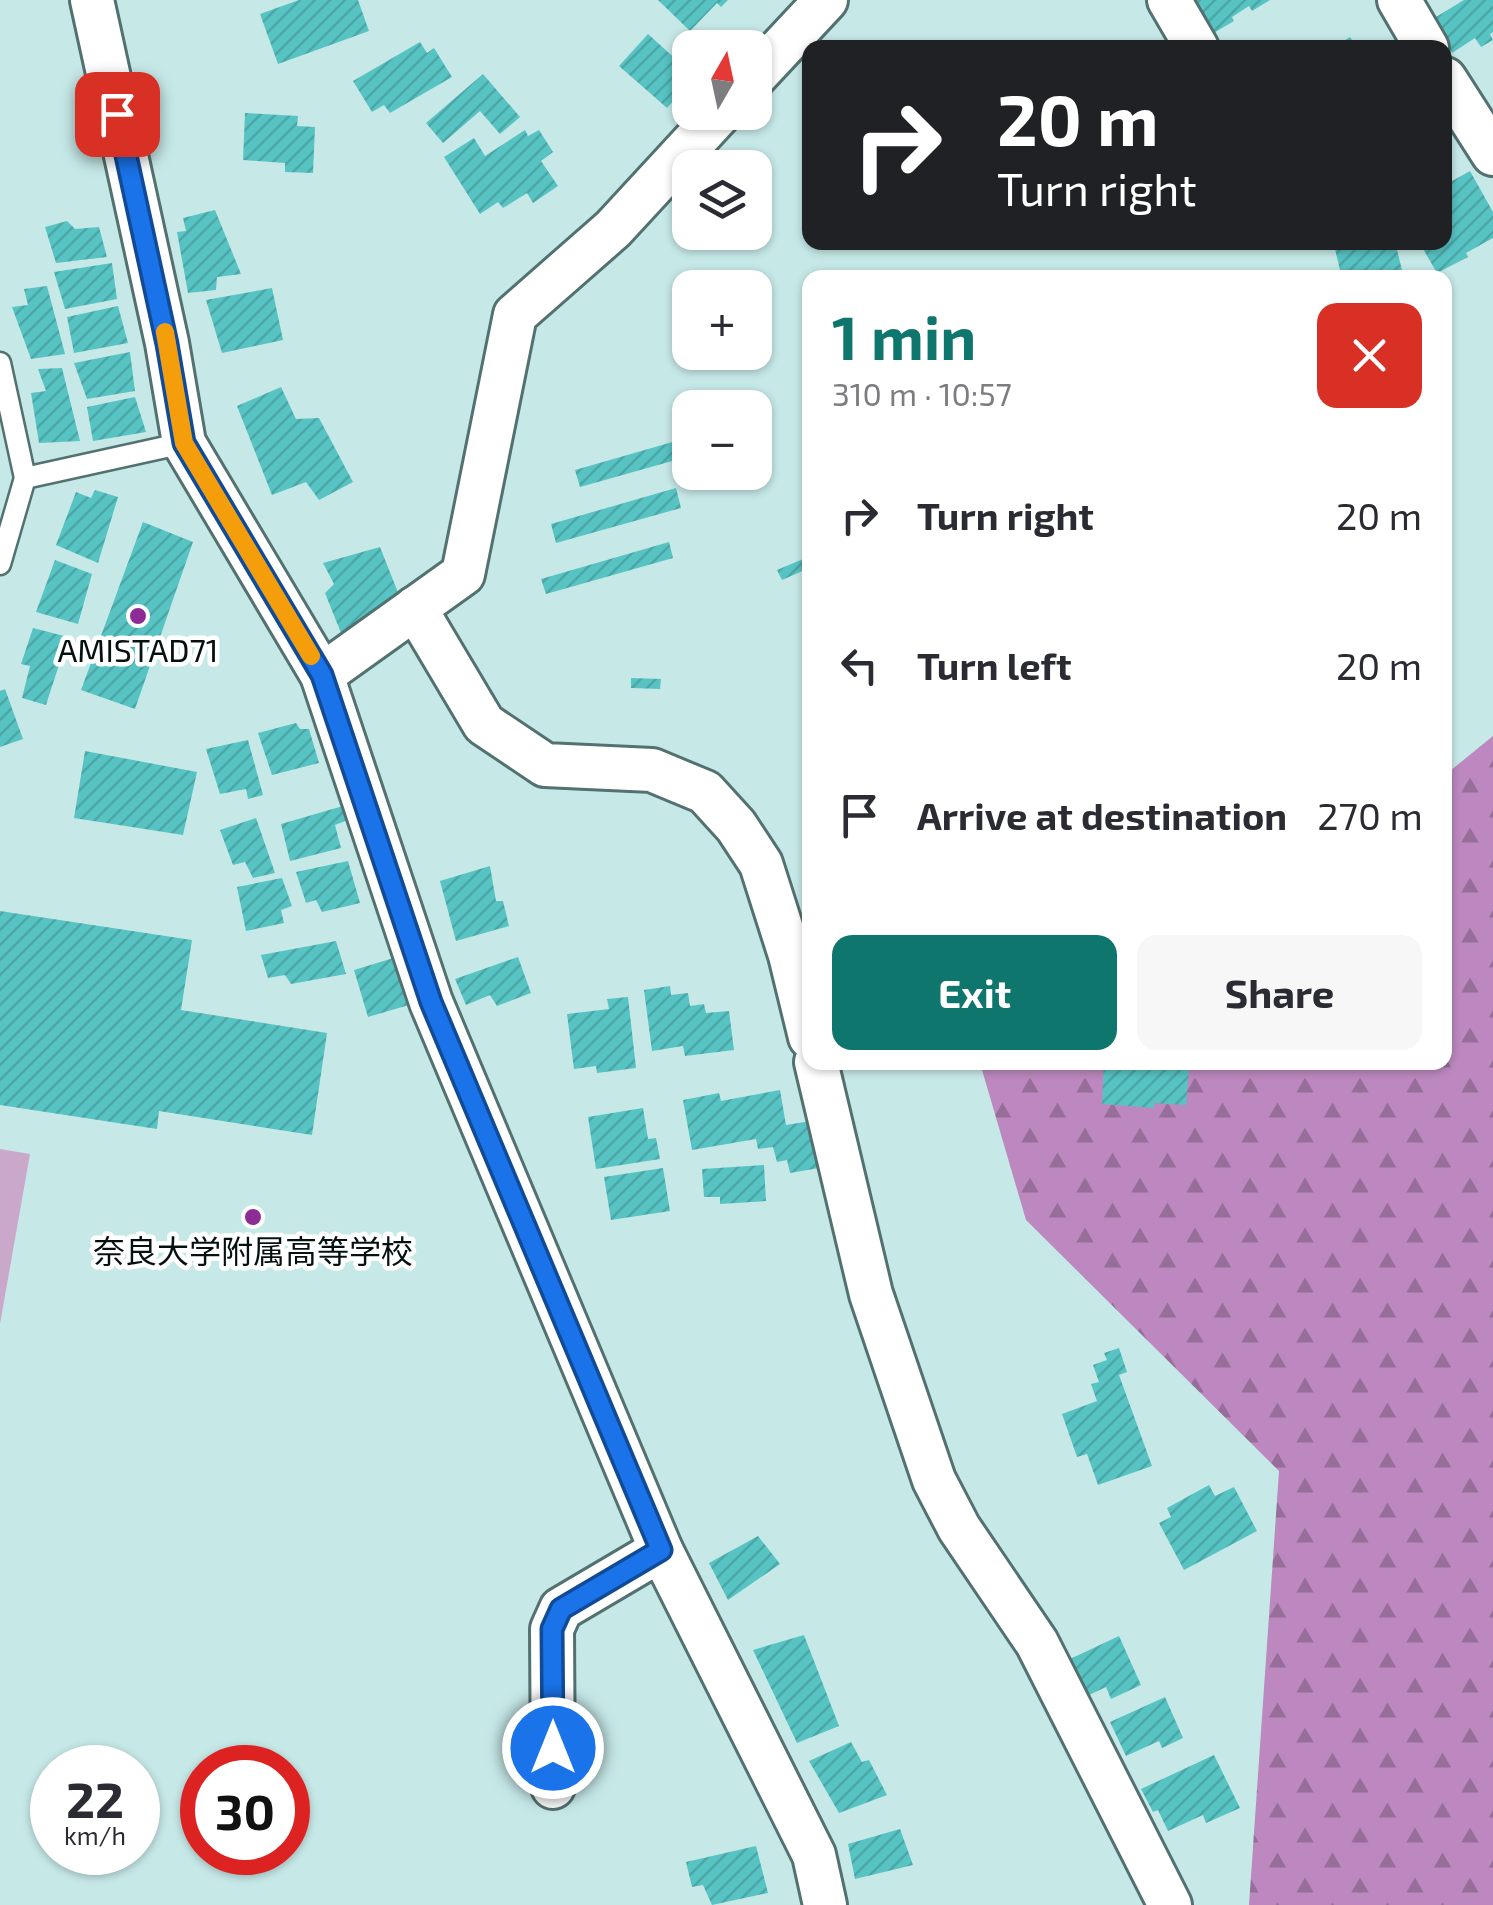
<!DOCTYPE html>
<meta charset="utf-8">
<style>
:root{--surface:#fff;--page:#f7f7f7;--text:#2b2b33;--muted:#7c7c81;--accent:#0f766e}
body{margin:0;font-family:"Exo 2","Noto Sans JP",sans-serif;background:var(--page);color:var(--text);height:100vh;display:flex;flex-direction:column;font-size:38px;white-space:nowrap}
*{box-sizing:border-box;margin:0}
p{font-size:32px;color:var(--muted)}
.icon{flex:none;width:55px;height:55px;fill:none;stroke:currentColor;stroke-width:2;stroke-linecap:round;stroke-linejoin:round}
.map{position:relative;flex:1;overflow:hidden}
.details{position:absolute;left:802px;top:270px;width:650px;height:800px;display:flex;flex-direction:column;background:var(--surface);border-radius:20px;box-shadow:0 2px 8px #0004}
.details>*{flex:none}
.banner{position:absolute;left:802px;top:40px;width:650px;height:210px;border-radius:20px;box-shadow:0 2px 8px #0004;background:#202124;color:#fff;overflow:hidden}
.needle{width:65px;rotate:9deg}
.controls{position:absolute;left:672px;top:30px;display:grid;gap:20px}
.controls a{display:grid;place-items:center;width:100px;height:100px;border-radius:20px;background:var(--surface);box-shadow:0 2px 8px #0004;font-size:50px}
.speed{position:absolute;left:30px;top:1745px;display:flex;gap:20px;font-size:50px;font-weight:700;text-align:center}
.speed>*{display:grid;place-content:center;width:130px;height:130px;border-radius:50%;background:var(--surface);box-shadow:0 2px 8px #0004;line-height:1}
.speed small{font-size:25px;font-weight:400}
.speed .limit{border:15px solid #d22;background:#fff;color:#111}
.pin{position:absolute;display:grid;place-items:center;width:85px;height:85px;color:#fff;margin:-42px;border-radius:20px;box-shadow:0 5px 15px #0006}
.me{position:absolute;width:110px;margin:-55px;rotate:0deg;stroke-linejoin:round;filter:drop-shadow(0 0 8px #0008)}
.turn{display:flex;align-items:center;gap:35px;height:210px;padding:0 30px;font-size:45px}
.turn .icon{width:130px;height:130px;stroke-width:2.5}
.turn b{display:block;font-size:70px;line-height:85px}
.round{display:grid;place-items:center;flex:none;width:105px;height:105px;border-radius:20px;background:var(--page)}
.summary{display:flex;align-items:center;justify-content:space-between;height:170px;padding:0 30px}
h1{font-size:60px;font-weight:700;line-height:75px;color:var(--accent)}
.primary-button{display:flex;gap:20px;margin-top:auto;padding:20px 30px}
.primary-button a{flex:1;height:115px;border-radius:20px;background:var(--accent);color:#fff;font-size:40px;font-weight:700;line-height:115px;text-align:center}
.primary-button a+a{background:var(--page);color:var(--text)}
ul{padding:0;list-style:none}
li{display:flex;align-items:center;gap:30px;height:150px;padding:0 30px}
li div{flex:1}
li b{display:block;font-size:38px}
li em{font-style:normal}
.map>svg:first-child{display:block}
.forest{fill:url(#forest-firs)}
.green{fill:#caa8cc}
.building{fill:url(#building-hatch)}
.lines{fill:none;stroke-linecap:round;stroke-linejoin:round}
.service-casing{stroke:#527170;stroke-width:25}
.minor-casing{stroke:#527170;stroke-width:48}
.service{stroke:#fff;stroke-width:20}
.minor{stroke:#fff;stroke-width:42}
.route-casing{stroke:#114b97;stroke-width:25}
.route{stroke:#1a73e8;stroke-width:18}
.slow{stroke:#f59e0b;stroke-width:18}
.poi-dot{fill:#8d2c95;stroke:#fff;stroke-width:4}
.labels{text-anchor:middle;stroke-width:9;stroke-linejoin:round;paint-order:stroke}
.poi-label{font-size:32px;fill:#051010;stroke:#fff}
</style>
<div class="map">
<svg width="1493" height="1905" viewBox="0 0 1493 1905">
<defs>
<pattern id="forest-firs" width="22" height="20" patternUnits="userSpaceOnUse" patternTransform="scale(2.5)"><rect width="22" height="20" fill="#bc88bf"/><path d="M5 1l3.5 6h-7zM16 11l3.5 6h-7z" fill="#976e9a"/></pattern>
<pattern id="building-hatch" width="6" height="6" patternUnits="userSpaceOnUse" patternTransform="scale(2.5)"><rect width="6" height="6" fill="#58c3c3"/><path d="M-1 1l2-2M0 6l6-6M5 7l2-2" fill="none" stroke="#4ba6a6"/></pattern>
</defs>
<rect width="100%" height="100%" fill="#c6e9e8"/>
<path class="forest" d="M 1493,736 L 1493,1905 L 1249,1905 L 1279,1471 L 1026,1220 L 980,1063 L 1445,1062 L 1445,775 Z"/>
<path class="green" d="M 0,1149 L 30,1154 L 0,1324 Z"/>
<g class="building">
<path d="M 299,0 L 358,0 L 369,31 L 278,64 L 260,14 Z"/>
<path d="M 658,0 L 728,0 L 721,7 L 717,3 L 690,31 Z"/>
<path d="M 1185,0 L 1270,0 L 1252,11 L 1249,6 L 1232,17 L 1234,21 L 1207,37 Z"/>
<path d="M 1464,0 L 1493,0 L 1493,32 L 1490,34 L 1493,40 L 1481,47 L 1475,38 L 1452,53 L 1431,20 Z"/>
<path d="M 648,34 L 690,72 L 690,82 L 667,108 L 619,66 Z"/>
<path d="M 1350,37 L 1357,48 L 1333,48 Z"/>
<path d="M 420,42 L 427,53 L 434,48 L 452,77 L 390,113 L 384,105 L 372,112 L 353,81 Z"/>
<path d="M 483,74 L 520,117 L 500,134 L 480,111 L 443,143 L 426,123 Z"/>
<path d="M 245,113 L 298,116 L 297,126 L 315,127 L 313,173 L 285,172 L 285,163 L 243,160 Z"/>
<path d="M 525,130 L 528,136 L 539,130 L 553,152 L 541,161 L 558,186 L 533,203 L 527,193 L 503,208 L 498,202 L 480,214 L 444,157 L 474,138 L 485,156 Z"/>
<path d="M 1470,171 L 1493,212 L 1493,238 L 1466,253 L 1468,257 L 1437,273 L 1419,242 L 1445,242 L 1445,185 Z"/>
<path d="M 215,210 L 241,274 L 217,277 L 216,290 L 188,293 L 177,232 L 186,231 L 183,218 Z"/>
<path d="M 67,221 L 75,229 L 99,227 L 107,257 L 56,263 L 45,227 Z"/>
<path d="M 1345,242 L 1395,242 L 1403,274 L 1342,278 L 1334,245 Z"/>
<path d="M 112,263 L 117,299 L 65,309 L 54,272 Z"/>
<path d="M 47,286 L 65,354 L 31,359 L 12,307 L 28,305 L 24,289 Z"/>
<path d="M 272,288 L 283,340 L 222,353 L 206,300 Z"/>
<path d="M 118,306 L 128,343 L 74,353 L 67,317 Z"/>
<path d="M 130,352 L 135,391 L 87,399 L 74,363 Z"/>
<path d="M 62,368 L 80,441 L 39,443 L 31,393 L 46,391 L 38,369 Z"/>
<path d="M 281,387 L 296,419 L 319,418 L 353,482 L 319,500 L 306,482 L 272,495 L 237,406 Z"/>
<path d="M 135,397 L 146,432 L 93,441 L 87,407 Z"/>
<path d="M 690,437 L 690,456 L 580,487 L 575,470 Z"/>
<path d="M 676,488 L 681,508 L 556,543 L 551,524 Z"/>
<path d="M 95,490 L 118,497 L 98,563 L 56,545 L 76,492 L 91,498 Z"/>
<path d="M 143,522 L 193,542 L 135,709 L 81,690 Z"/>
<path d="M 669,542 L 673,558 L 546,594 L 541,579 Z"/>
<path d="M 380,547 L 401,600 L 366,615 L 369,626 L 343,638 L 325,593 L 334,584 L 323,563 Z"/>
<path d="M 803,559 L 807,569 L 782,580 L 777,570 Z"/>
<path d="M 55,560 L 92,574 L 78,624 L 36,612 Z"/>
<path d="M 33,628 L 68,637 L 46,705 L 22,698 L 30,666 L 21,664 Z"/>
<path d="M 631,678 L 661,679 L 660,689 L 631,688 Z"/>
<path d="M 5,689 L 23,739 L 0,747 L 0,691 Z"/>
<path d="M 296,723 L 300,729 L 309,729 L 319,763 L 272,775 L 258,733 Z"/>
<path d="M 248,740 L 263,795 L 248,799 L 246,789 L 220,794 L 206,749 Z"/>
<path d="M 85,751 L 197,772 L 183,835 L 74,818 Z"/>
<path d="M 343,806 L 348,820 L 335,825 L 341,848 L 290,861 L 281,824 Z"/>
<path d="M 256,818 L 275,873 L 253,878 L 245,862 L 233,865 L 220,830 Z"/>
<path d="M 348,861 L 360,903 L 322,912 L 316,900 L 306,903 L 296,872 Z"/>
<path d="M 490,866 L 496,901 L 503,901 L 509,926 L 456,941 L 440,881 Z"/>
<path d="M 282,878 L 292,906 L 281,910 L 284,923 L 246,931 L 237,887 Z"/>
<path d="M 0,911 L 192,940 L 181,1010 L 327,1033 L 312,1135 L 159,1111 L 157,1129 L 0,1105 Z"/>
<path d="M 336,941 L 346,974 L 291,984 L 285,975 L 268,978 L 261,955 Z"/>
<path d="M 400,956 L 419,1002 L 368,1017 L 354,970 Z"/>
<path d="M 518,957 L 531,993 L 497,1006 L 490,995 L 466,1005 L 455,979 Z"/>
<path d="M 670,986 L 671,995 L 688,993 L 690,1006 L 704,1004 L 706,1013 L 729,1011 L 734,1050 L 685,1056 L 683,1046 L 652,1051 L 644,990 Z"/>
<path d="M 628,997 L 636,1068 L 597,1073 L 596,1066 L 574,1069 L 567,1014 L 609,1009 L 607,999 Z"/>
<path d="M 1104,1062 L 1189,1067 L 1186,1105 L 1154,1103 L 1154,1108 L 1102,1104 Z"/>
<path d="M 780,1090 L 786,1125 L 817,1120 L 825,1167 L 790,1173 L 787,1160 L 777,1162 L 773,1147 L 758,1149 L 756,1139 L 692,1150 L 683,1100 L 719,1093 L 721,1101 Z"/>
<path d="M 643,1108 L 648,1139 L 656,1138 L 660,1159 L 596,1169 L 588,1117 Z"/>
<path d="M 764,1165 L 766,1201 L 720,1204 L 720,1197 L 704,1197 L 702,1169 Z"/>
<path d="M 663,1168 L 670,1211 L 611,1220 L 604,1177 Z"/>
<path d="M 1119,1348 L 1127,1372 L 1119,1375 L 1152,1466 L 1098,1485 L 1087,1454 L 1077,1457 L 1062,1414 L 1097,1401 L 1091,1384 L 1099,1382 L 1093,1365 L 1107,1360 L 1104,1353 Z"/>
<path d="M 1209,1485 L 1215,1496 L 1234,1487 L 1257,1531 L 1184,1570 L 1159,1523 L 1171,1517 L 1167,1508 Z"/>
<path d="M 758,1536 L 780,1564 L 728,1600 L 709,1563 Z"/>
<path d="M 804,1635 L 839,1726 L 797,1743 L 753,1650 Z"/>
<path d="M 1119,1636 L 1141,1685 L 1111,1699 L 1106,1687 L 1087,1696 L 1070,1659 Z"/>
<path d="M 1165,1697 L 1183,1738 L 1162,1748 L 1159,1741 L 1126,1756 L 1110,1722 Z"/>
<path d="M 851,1742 L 862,1762 L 869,1760 L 887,1795 L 839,1813 L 809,1761 Z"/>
<path d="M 1214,1755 L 1240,1808 L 1206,1823 L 1203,1815 L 1168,1831 L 1158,1810 L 1153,1812 L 1141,1789 Z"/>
<path d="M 900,1829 L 913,1865 L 855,1879 L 848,1844 Z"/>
<path d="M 756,1846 L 768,1893 L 712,1905 L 703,1885 L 692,1887 L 686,1862 Z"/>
</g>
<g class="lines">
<g class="service-casing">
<g id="service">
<path d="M 0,363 L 25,478"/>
<path d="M 0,564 L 25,478 L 184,443"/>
</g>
</g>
<g class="minor-casing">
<g id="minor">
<path d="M 92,0 L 167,343 L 184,443 L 322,675 L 431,1002 L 661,1550 L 814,1855 L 825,1905"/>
<path d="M 1169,0 L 1197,48"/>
<path d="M 1399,0 L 1427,48"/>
<path d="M 755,76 L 826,0"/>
<path d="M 1445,79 L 1493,154"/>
<path d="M 415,608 L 484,724 L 545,765 L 652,770 L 705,792 L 736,826 L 761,864 L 790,955 L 810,1037"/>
<path d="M 322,675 L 463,574 L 515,315 L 613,229 L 721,112"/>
<path d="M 816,1062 L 871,1294 L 934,1480 L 959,1528 L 1037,1643 L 1170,1905"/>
<path d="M 553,1787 L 552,1629 L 561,1609 L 661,1550"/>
</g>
</g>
<use href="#service" class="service"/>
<use href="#minor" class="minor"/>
</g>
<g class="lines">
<g class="route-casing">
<path id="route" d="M 117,114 L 167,344 L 184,443 L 322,675 L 431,1002 L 661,1550 L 561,1609 L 552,1629 L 553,1748"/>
</g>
<use href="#route" class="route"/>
<path class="slow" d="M 165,332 L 184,443 L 311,656"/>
</g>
<g class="poi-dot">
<circle cx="138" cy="616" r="10"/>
<circle cx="253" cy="1217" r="10"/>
</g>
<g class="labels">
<g class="poi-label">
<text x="138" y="662">AMISTAD71</text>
<text x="253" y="1263">奈良大学附属高等学校</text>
</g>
</g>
</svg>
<div class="controls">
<a><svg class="needle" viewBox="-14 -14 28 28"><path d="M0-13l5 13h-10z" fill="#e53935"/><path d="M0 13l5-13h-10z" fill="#7c7c81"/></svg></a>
<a><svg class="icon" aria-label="layers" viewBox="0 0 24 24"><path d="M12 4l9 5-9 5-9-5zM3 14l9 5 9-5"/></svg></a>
<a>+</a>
<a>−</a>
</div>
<div class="speed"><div>22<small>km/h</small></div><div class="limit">30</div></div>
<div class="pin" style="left:117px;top:114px;background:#d93025"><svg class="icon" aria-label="arrive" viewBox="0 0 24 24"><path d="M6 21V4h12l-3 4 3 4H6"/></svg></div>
<svg class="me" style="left:553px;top:1748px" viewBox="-20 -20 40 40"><circle r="17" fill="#1a73e8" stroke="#fff" stroke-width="3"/><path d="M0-11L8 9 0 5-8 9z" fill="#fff"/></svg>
<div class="banner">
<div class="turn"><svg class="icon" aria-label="right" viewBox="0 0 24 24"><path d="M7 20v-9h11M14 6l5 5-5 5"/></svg><div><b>20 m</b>Turn right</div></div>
</div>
<section class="details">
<div class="summary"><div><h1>1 min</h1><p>310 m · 10:57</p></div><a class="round" style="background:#d93025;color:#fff"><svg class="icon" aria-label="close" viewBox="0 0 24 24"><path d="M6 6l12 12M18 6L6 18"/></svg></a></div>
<ul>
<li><svg class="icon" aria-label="right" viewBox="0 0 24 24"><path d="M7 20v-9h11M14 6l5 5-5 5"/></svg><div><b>Turn right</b></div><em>20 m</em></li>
<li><svg class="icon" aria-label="left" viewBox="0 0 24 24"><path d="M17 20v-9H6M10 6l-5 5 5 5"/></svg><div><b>Turn left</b></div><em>20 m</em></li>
<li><svg class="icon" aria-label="arrive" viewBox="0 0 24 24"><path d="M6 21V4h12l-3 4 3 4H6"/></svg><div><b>Arrive at destination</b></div><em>270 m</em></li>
</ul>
<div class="primary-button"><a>Exit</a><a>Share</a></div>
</section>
</div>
